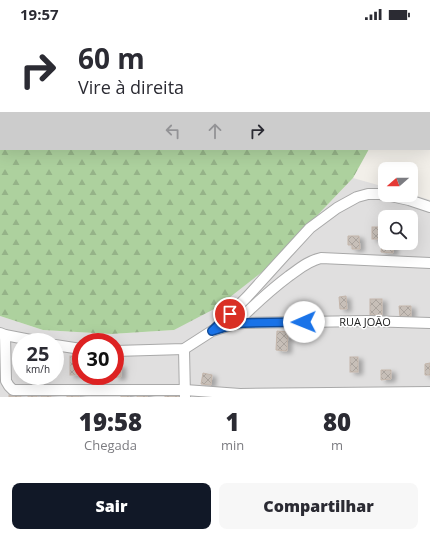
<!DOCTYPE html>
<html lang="pt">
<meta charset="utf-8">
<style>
:root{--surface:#fff;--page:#f7f7f7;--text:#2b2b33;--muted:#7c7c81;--accent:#111827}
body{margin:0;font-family:"Open Sans",sans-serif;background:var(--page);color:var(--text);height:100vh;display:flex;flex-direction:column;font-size:15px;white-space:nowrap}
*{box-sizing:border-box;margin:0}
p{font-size:13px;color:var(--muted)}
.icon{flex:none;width:22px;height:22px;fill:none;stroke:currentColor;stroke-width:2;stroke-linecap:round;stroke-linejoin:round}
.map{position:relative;height:369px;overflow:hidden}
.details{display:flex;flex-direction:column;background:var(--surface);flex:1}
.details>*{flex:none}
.top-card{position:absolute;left:0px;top:0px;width:430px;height:122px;box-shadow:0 4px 16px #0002;background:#fff;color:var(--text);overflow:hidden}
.needle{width:26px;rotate:250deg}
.fabs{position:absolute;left:378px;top:134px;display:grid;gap:8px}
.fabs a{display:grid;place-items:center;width:40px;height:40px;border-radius:8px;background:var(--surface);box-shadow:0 4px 16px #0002;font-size:20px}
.speed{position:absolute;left:12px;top:305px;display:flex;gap:8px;font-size:20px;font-weight:700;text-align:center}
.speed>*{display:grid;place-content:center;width:52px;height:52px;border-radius:50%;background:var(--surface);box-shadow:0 4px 16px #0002;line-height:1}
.speed small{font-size:10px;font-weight:400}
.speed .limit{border:6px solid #d22;background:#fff;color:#111}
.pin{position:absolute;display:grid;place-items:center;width:34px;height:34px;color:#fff;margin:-17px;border:2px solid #fff;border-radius:50%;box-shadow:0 1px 4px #0007}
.me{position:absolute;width:44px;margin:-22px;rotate:269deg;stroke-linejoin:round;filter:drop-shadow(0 0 3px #0008)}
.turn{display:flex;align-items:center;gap:14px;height:84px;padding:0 12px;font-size:18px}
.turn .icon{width:52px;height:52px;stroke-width:2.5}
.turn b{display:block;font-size:28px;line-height:34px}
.lanes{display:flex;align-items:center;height:38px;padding:0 12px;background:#0003;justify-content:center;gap:20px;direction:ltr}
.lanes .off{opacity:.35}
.eta{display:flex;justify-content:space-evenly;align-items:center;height:68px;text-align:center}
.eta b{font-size:24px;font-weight:800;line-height:28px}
.button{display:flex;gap:8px;margin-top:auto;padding:8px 12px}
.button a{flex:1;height:46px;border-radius:8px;background:var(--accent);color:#fff;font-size:16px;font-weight:800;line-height:46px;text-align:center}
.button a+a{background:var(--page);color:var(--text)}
.status{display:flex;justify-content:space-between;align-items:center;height:28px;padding:0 20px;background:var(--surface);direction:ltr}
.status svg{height:11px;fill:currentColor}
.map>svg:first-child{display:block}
.residential{fill:#e0dfdf;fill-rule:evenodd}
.forest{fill:url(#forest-firs)}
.building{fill:url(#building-cross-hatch);stroke:#c4b6ab;filter:url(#shadow)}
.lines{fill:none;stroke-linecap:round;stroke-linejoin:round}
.minor-casing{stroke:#a9a9a9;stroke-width:12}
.minor{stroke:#fff;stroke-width:10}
.route-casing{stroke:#114b97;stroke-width:10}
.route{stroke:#1a73e8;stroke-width:7}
.labels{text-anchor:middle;stroke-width:3;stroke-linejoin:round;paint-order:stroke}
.street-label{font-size:11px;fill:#222;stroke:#fff}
</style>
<div class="status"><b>19:57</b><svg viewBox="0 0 49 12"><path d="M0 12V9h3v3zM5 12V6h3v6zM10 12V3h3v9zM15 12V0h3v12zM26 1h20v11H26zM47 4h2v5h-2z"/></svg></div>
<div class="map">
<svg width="430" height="369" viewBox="0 0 430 369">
<defs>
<pattern id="forest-firs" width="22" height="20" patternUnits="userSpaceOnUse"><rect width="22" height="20" fill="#add19e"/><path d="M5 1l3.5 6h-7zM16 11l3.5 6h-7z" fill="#95b388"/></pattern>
<pattern id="building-cross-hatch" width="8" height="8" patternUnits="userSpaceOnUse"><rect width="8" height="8" fill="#c7bfb8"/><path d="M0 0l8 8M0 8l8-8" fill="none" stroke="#aba49e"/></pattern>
<filter id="shadow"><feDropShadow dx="4.5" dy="2.5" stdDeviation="2" flood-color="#0004"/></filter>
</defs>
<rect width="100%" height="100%" fill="#f2efe9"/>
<path class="residential" d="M 353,150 L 385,159 L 385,167 L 411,167 L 411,166 L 430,172 L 430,369 L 0,369 L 0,288 L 43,302 L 111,306 L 174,302 L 266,241 ZM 385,189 L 411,189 L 411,215 L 385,215 ZM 21,314 L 55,314 L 55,348 L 21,348 ZM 81,314 L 115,314 L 115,348 L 81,348 Z"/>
<g class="forest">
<path d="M 0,0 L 2,0 L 2,1 L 1,1 L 1,121 L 369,121 L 353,150 L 266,241 L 216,280 L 174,302 L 111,306 L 43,302 L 0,288 Z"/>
<path d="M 59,0 L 302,0 L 303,1 L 65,1 Z"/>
</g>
<g class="building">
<rect x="372" y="199" width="9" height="12"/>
<path d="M 348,208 L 359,208 L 360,221 L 352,221 L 352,217 L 348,217 Z"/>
<path d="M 383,208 L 385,208 L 385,215 L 394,215 L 393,225 L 381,224 Z"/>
<path d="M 346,268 L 347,281 L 340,281 L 339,269 Z"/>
<rect x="370" y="271" width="12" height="16"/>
<path d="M 399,278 L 411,278 L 411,289 L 400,289 Z"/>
<path d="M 277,303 L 288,304 L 287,323 L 276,322 Z"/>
<rect x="70" y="328" width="7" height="19"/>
<rect x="350" y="329" width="8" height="15"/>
<path d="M 20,334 L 21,334 L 21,348 L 29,348 L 29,349 L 21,349 Z"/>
<path d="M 430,335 L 430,347 L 425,347 L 425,336 Z"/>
<path d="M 116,337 L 121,337 L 121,349 L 115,349 Z"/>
<path d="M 381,342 L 391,342 L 391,351 L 381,352 Z"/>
<path d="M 203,345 L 212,347 L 211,357 L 201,356 Z"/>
<rect x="38" y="348" width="7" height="3"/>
<rect x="137" y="362" width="10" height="7"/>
<path d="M 121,363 L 130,364 L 129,369 L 121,369 Z"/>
<rect x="67" y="365" width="12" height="4"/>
<rect x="28" y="366" width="9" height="3"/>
<rect x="165" y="366" width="14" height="3"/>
<rect x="9" y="367" width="12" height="2"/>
<rect x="41" y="367" width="10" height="2"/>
</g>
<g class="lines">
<g class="minor-casing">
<g id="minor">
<path d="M 386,167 L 409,172 L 430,179"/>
<path d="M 235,296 C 252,279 269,263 289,248 C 299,241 308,233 321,230 L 430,235"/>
<path d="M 214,302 L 247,269 L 287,225 L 310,200 L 337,180 L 357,169 L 368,166 L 380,166 L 385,167"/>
<path d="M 0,305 L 5,307 L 41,314"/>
<path d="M 5,307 L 6,353 L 9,358 L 13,362 L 185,362 L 240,366 L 430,364"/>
<path d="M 55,317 L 81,321"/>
<path d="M 184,321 L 185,369"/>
<path d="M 115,323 L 184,321 L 212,303 L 235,296 L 244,295 L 367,293 L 430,295"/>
</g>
</g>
<use href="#minor" class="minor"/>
</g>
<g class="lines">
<g class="route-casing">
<path id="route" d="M 230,286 L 212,303 L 235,296 L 244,295 L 304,294"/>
</g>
<use href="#route" class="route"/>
</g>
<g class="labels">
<g class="street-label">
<text x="365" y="298">RUA JOÃO</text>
</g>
</g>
</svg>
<div class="fabs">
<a><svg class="needle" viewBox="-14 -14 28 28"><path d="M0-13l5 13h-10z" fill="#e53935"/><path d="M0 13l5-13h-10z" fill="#7c7c81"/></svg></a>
<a><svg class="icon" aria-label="search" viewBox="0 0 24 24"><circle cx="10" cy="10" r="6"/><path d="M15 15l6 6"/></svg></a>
</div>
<div class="speed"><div>25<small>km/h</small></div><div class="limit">30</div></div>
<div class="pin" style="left:230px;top:286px;background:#d93025"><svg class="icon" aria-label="arrive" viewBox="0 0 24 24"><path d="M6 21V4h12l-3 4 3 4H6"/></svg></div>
<svg class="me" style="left:304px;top:294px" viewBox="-20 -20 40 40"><circle r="19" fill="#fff"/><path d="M0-13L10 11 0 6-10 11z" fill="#1a73e8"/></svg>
<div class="top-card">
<div class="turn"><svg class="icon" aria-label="right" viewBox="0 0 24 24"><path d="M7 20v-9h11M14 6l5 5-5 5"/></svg><div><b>60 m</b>Vire à direita</div></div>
<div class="lanes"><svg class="icon off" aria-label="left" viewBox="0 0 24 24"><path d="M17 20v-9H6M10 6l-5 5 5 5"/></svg><svg class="icon off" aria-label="ahead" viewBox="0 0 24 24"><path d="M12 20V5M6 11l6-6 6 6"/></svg><svg class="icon" aria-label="right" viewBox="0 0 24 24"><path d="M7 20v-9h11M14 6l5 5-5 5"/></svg></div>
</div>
</div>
<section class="details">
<div class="eta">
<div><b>19:58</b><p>Chegada</p></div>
<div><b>1</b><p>min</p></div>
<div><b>80</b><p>m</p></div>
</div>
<div class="button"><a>Sair</a><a>Compartilhar</a></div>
</section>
